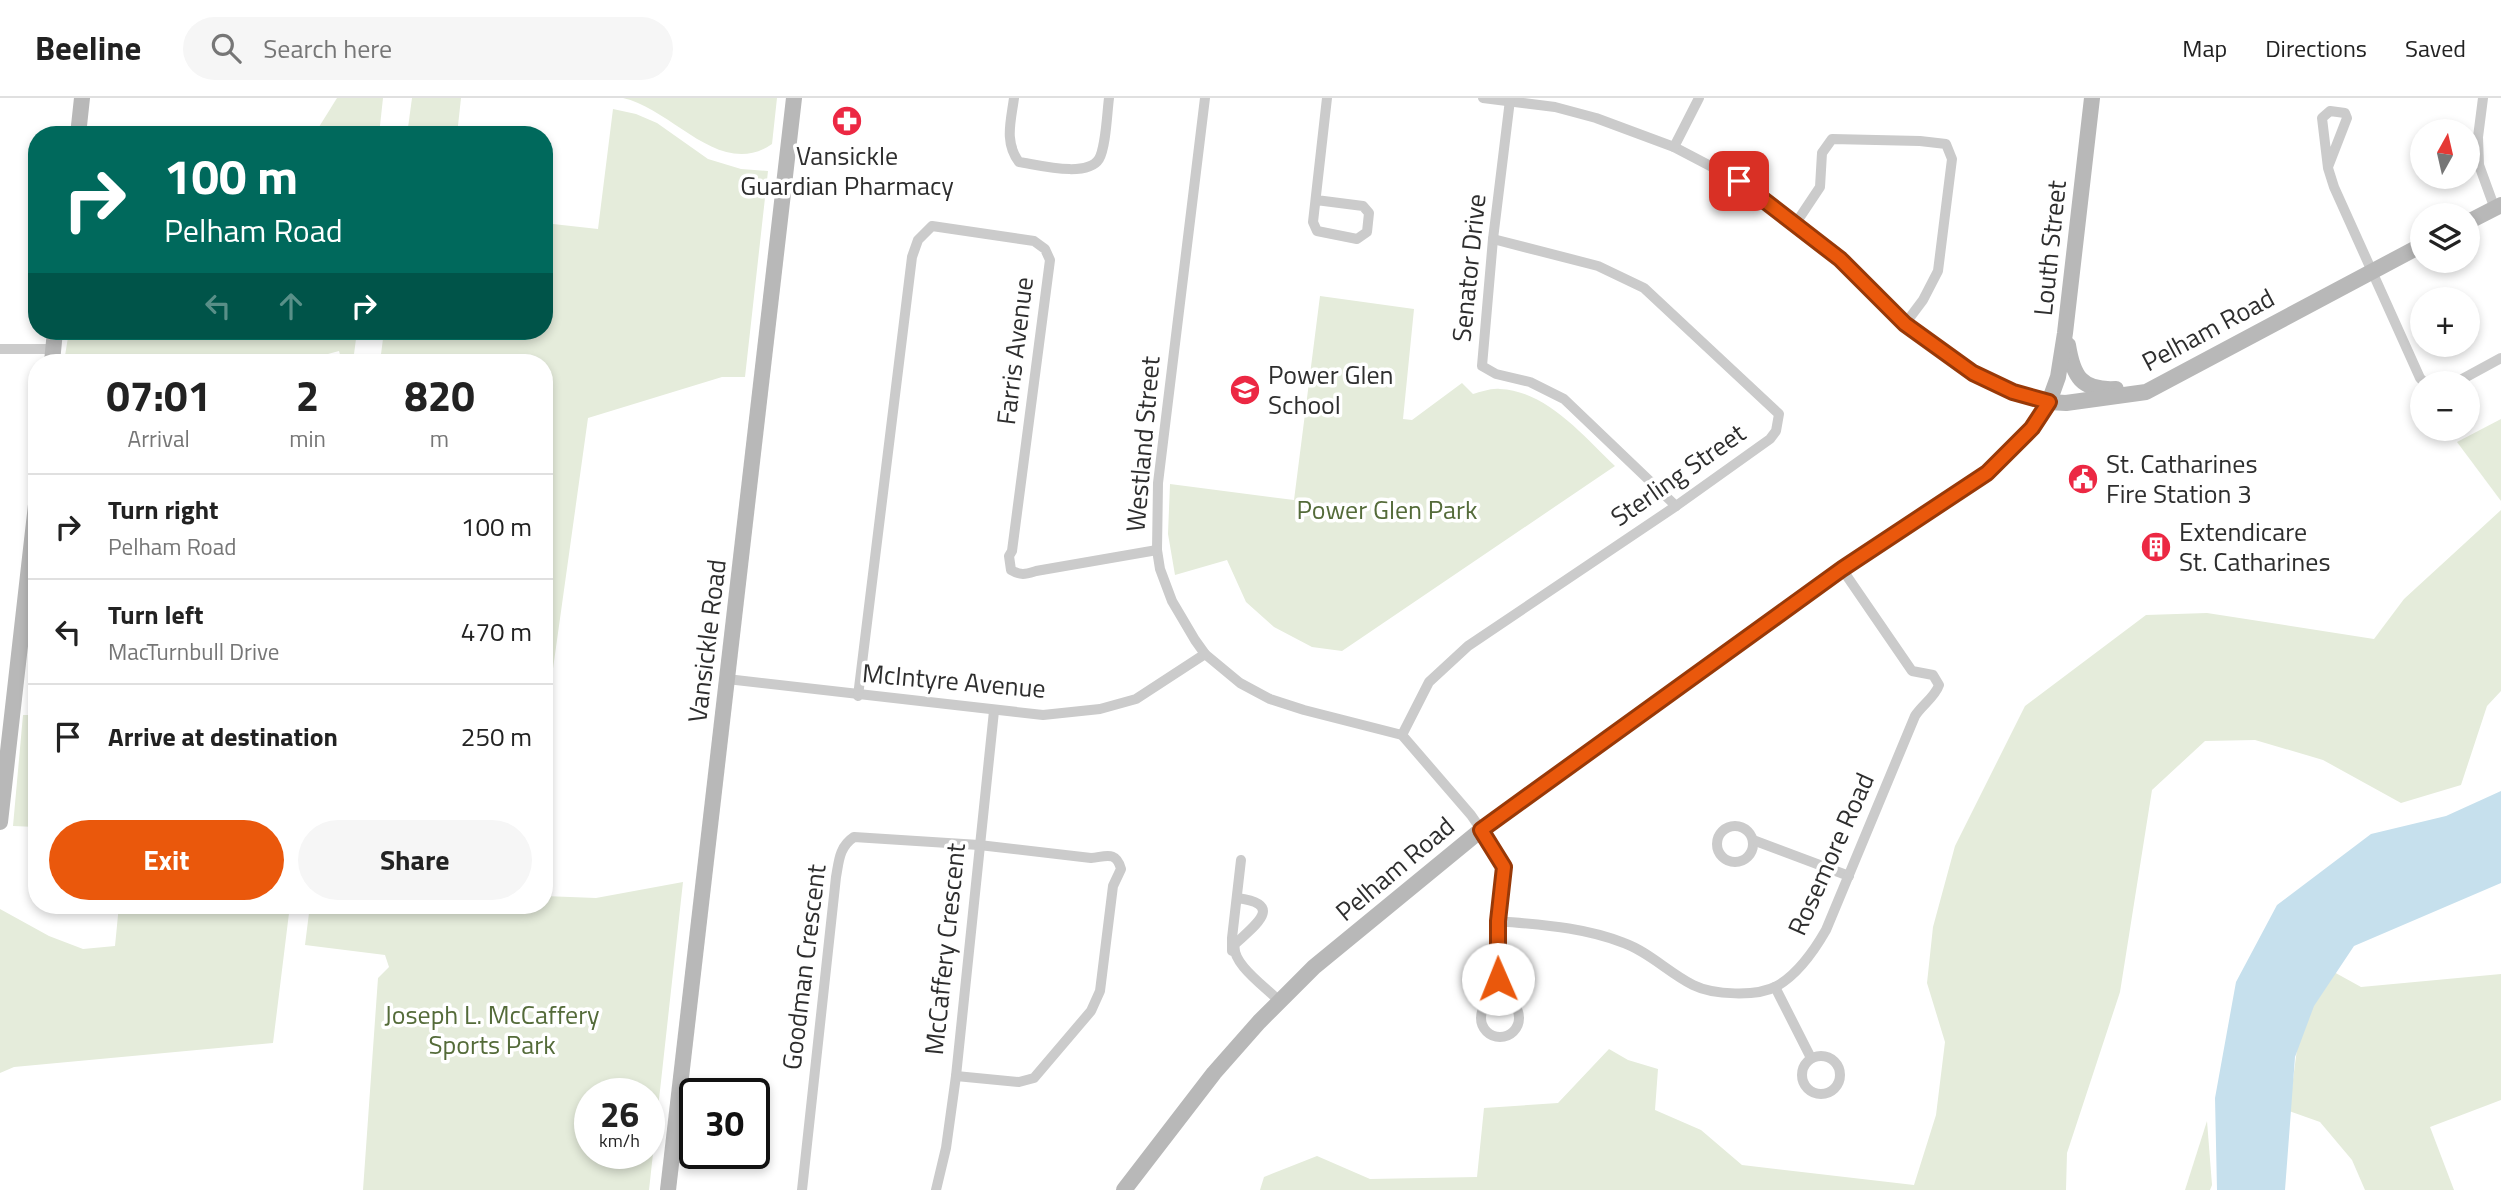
<!DOCTYPE html>
<meta charset="utf-8">
<style>
:root{--surface:#fff;--page:#f6f6f6;--text:#222;--muted:#767676;--line:#e0e0e0;--accent:#ea580c}
body{margin:0;font-family:"Titillium Web",sans-serif;background:var(--page);color:var(--text);height:100vh;display:flex;flex-direction:column;font-size:26px;white-space:nowrap}
*{box-sizing:border-box;margin:0}
p{font-size:23px;color:var(--muted)}
.icon{flex:none;width:38px;height:38px;fill:none;stroke:currentColor;stroke-width:2;stroke-linecap:round;stroke-linejoin:round}
.map{position:relative;flex:1;overflow:hidden}
.drawer{position:absolute;left:28px;top:256px;width:525px;height:560px;display:flex;flex-direction:column;background:var(--surface);border-radius:28px;box-shadow:0 4px 10px #0003}
.drawer>*{flex:none}
.guide{position:absolute;left:28px;top:28px;width:525px;height:214px;border-radius:28px;box-shadow:0 4px 10px #0003;background:#00695c;color:#fff;overflow:hidden}
.needle{width:46px;rotate:8deg}
.controls{position:absolute;left:2410px;top:21px;display:grid;gap:14px}
.controls a{display:grid;place-items:center;width:70px;height:70px;border-radius:50%;background:var(--surface);box-shadow:0 4px 10px #0003;font-size:35px}
.speed{position:absolute;left:574px;top:980px;display:flex;gap:14px;font-size:35px;font-weight:700;text-align:center}
.speed>*{display:grid;place-content:center;width:91px;height:91px;border-radius:50%;background:var(--surface);box-shadow:0 4px 10px #0003;line-height:1}
.speed small{font-size:18px;font-weight:400}
.speed .limit{border:4px solid #111;border-radius:10px;background:#fff;color:#111}
.pin{position:absolute;display:grid;place-items:center;width:60px;height:60px;color:#fff;margin:-30px;border-radius:14px;box-shadow:0 4px 10px #0006}
.me{position:absolute;width:77px;margin:-38px;rotate:359deg;stroke-linejoin:round;filter:drop-shadow(0 0 5px #0008)}
.turn{display:flex;align-items:center;gap:24px;height:147px;padding:0 21px;font-size:32px}
.turn .icon{width:91px;height:91px;stroke-width:2.5}
.turn b{display:block;font-size:49px;line-height:60px}
.lanes{display:flex;align-items:center;height:66px;padding:0 21px;background:#0003;justify-content:center;gap:35px;direction:ltr}
.lanes .off{opacity:.35}
.eta{display:flex;justify-content:space-evenly;align-items:center;height:119px;text-align:center}
.eta b{font-size:42px;font-weight:700;line-height:49px}
.button{display:flex;gap:14px;margin-top:auto;padding:14px 21px}
.button a{flex:1;height:80px;border-radius:42px;background:var(--accent);color:#fff;font-size:28px;font-weight:700;line-height:80px;text-align:center}
.button a+a{background:var(--page);color:var(--text)}
ul{padding:0;list-style:none}
li{display:flex;align-items:center;gap:21px;height:105px;padding:0 21px;border-top:2px solid var(--line)}
li div{flex:1}
li b{display:block;font-size:26px}
li em{font-style:normal}
header{display:flex;align-items:center;gap:42px;box-sizing:border-box;height:98px;padding:0 35px;background:var(--surface);border-bottom:2px solid var(--line)}
header strong{font-size:33px}
nav{display:flex;gap:38px;margin-inline-start:auto;font-size:24px}
.search{width:490px;height:63px;background:var(--page);display:flex;align-items:center;gap:18px;box-sizing:border-box;padding:0 24px;border-radius:38px;color:var(--muted);font-size:26px}
.map>svg:first-child{display:block}
.green{fill:#e5ecdb;fill-rule:evenodd}
.water{fill:#c6e0ed}
.lines{fill:none;stroke-linecap:round;stroke-linejoin:round}
.street{stroke:#cbcbcb;stroke-width:10}
.secondary{stroke:#b8b8b8;stroke-width:16}
.route-casing{stroke:#983908;stroke-width:18}
.route{stroke:#ea580c;stroke-width:12}
.labels{text-anchor:middle;stroke-width:7;stroke-linejoin:round;paint-order:stroke}
.poi-label{font-size:26px;fill:#2e2e2e;stroke:#fff;text-anchor:start}
.street-label{font-size:26px;fill:#2e2e2e;stroke:#fff}
.park-label{font-size:26px;fill:#546b39;stroke:#fff}
</style>
<header>
<strong>Beeline</strong>
<div class="search"><svg class="icon" aria-label="search" viewBox="0 0 24 24"><circle cx="10" cy="10" r="6"/><path d="M15 15l6 6"/></svg>Search here</div>
<nav><a>Map</a><a>Directions</a><a>Saved</a></nav>
</header>
<div class="map">
<svg width="2501" height="1092" viewBox="0 0 2501 1092">
<rect width="100%" height="100%" fill="#fff"/>
<g class="green">
<path d="M 337,0 L 383,0 L 379,37 L 314,37 Z"/>
<path d="M 412,0 L 461,0 L 457,37 L 407,37 Z"/>
<path d="M 623,0 L 777,0 L 772,46 C 720,82 673,11 623,0 Z"/>
<path d="M 613,11 L 636,16 L 657,25 L 708,61 L 741,71 L 768,73 L 745,279 L 722,279 L 588,320 L 551,585 L 544,584 L 544,264 L 380,264 L 384,233 L 544,233 L 544,125 L 598,131 Z"/>
<path d="M 1320,198 L 1414,211 L 1403,321 L 1412,322 L 1462,285 L 1473,296 C 1481,294 1491,290 1500,291 C 1547,293 1583,338 1615,368 L 1342,553 L 1312,549 L 1274,529 L 1246,504 L 1227,462 L 1175,477 L 1168,436 L 1170,386 L 1294,402 Z"/>
<path d="M 69,233 L 357,233 L 353,264 L 342,264 L 339,253 L 317,259 L 314,264 L 64,264 Z"/>
<path d="M 2501,321 L 2501,403 L 2457,344 Z"/>
<path d="M 2501,412 L 2501,593 L 2487,608 L 2461,687 L 2401,705 L 2323,662 L 2255,642 L 2205,643 L 2152,692 L 2120,894 L 2067,1055 L 2066,1092 L 1260,1092 L 1264,1079 L 1317,1058 L 1370,1081 L 1477,1079 L 1484,1010 L 1558,1005 L 1609,951 L 1628,962 L 1658,971 L 1655,1012 L 1701,1032 L 1742,1067 L 1914,1087 L 1936,1017 L 1945,944 L 1927,885 L 1933,829 L 1955,748 L 2025,608 L 2146,517 L 2207,515 L 2374,541 L 2404,501 Z"/>
<path d="M 23,617 L 37,617 L 36,729 L 13,728 Z"/>
<path d="M 683,784 L 649,1092 L 363,1092 L 378,880 L 389,869 L 385,857 L 305,847 L 310,807 L 544,807 L 544,798 L 596,800 ZM 590,996 L 649,996 L 649,1055 L 590,1055 Z"/>
<path d="M 119,807 L 290,807 L 273,945 L 14,969 L 0,975 L 0,811 L 49,838 L 83,851 L 115,848 Z"/>
<path d="M 2323,868 L 2361,889 L 2501,876 L 2501,1002 L 2430,1029 L 2454,1092 L 2365,1092 L 2352,1062 L 2320,1024 L 2289,1013 L 2302,912 Z"/>
<path d="M 2207,1023 L 2212,1087 L 2210,1092 L 2185,1092 Z"/>
</g>
<path class="water" d="M 2501,693 L 2501,785 L 2354,848 L 2314,908 L 2295,959 L 2285,1092 L 2217,1092 L 2215,1000 L 2236,884 L 2277,807 L 2371,736 L 2446,718 Z"/>
<g class="lines">
<g class="street">
<path d="M 1014,0 C 1011,23 1004,44 1019,64 C 1039,67 1087,80 1099,61 C 1106,49 1107,15 1109,0"/>
<path d="M 1205,0 L 1158,385 L 1157,452 L 1160,471 L 1172,503 L 1195,542 L 1205,556 L 1240,585 L 1270,601 L 1304,612 L 1402,637 L 1471,717 L 1491,746 L 1504,769 L 1497,840 L 1498,901"/>
<path d="M 1483,0 L 1555,9 L 1596,20 L 1674,49 L 1739,83 L 1840,161 L 1905,226 L 1973,275 L 2013,294 L 2049,304"/>
<path d="M 2483,0 L 2478,39 L 2479,67 L 2495,111"/>
<path d="M 1510,2 L 1493,141 L 1482,268 L 1496,276 L 1530,284 L 1564,301 L 1676,408"/>
<path d="M 1674,49 L 1699,0"/>
<path d="M 2328,69 L 2347,20 L 2345,15 L 2330,13 L 2322,20 L 2328,70 L 2334,89 L 2420,280 L 2425,285"/>
<path d="M 1316,102 L 1363,108 L 1369,115 L 1367,134 L 1357,141 L 1317,133 L 1313,124 L 1327,0"/>
<path d="M 1796,125 L 1820,89 L 1822,55 L 1832,41 L 1920,43 L 1946,46 L 1952,61 L 1938,173 L 1923,202 L 1905,226"/>
<path d="M 0,251 L 53,251"/>
<path d="M 2455,285 L 2501,260"/>
<path d="M 727,581 L 1043,617 L 1100,611 L 1136,601 L 1205,556"/>
<path d="M 858,598 L 912,159 L 918,142 L 932,128 L 1034,143 L 1045,151 L 1050,162 L 1012,453 L 1009,458 L 1011,472 C 1021,478 1026,476 1036,473 L 1157,452"/>
<path d="M 1402,637 L 1429,584 L 1468,548 L 1676,408 L 1770,341 L 1776,333 L 1779,316 L 1644,190 L 1598,168 L 1493,141"/>
<circle cx="1735" cy="746" r="18"/>
<path d="M 1753,742 L 1849,778"/>
<path d="M 1237,800 C 1286,806 1254,828 1235,846 C 1230,865 1267,890 1279,903"/>
<path d="M 1498,823 C 1542,827 1583,829 1624,845 C 1649,854 1669,875 1693,887 C 1713,897 1757,899 1777,888 C 1798,876 1814,853 1826,832 L 1915,618 C 1922,607 1935,599 1939,587 L 1933,577 L 1912,573 L 1842,471"/>
<path d="M 1232,853 L 1232,840 L 1241,762"/>
<path d="M 1775,889 L 1811,960"/>
<circle cx="1500" cy="920" r="19"/>
<circle cx="1821" cy="977" r="19"/>
<path d="M 802,1092 L 836,779 C 839,763 839,749 854,739 L 979,747 L 1091,760 C 1105,759 1116,752 1121,771 L 1113,788 L 1100,893 L 1091,913 L 1034,980 L 1019,984 L 956,978"/>
<path d="M 936,1092 L 946,1050 L 956,978 L 994,613"/>
</g>
<g class="secondary">
<path d="M 78,37 L 82,0"/>
<path d="M 2468,124 L 2501,107"/>
<path d="M 2068,247 C 2073,278 2081,293 2116,291"/>
<path d="M 52,264 L 55,233"/>
<path d="M 2049,304 L 2066,305 L 2146,294 L 2422,147"/>
<path d="M 0,724 L 37,398"/>
<path d="M 668,1092 L 794,0"/>
<path d="M 1124,1092 L 1214,975 L 1259,924 L 1314,869 L 1481,732 L 1842,471 L 1987,375 L 2032,330 L 2049,304 L 2058,279 L 2065,235 L 2092,0"/>
</g>
</g>
<g class="lines">
<g class="route-casing">
<path id="route" d="M 1498,881 L 1498,823 L 1504,769 L 1481,732 L 1842,471 L 1987,375 L 2032,330 L 2049,304 L 2013,294 L 1973,275 L 1905,226 L 1840,161 L 1739,83"/>
</g>
<use href="#route" class="route"/>
</g>
<defs>
<g id="pharmacy-disc" transform="scale(1.575)"><circle r="9.5" fill="#ec2843" stroke="#fff"/><path d="M-2-6h4v4h4v4h-4v4h-4v-4h-4v-4h4Z" fill="#fff"/></g>
<g id="school-disc" transform="scale(1.575)"><circle r="9.5" fill="#ec2843" stroke="#fff"/><path d="M0-5L7-2L0 1L-7-2ZM-4 1L0 2.5L4 1V4Q0 6-4 4Z" fill="#fff"/></g>
<g id="civic-disc" transform="scale(1.575)"><circle r="9.5" fill="#ec2843" stroke="#fff"/><path d="M-.6-6.5H3V-4.5H.6V-3L4-1V1h2V6H-6V1h2V-1L-.6-3ZM-1.2 2.5V6h2.4V2.5Z" fill="#fff"/></g>
<g id="building-disc" transform="scale(1.575)"><circle r="9.5" fill="#ec2843" stroke="#fff"/><path d="M-4-6H4V6H1V3H-1V6H-4ZM-2.5-4.3h1.7v1.8h-1.7ZM.8-4.3h1.7v1.8H.8ZM-2.5-1h1.7V.8h-1.7ZM.8-1h1.7V.8H.8Z" fill="#fff"/></g>
</defs>
<g fill-rule="evenodd">
<use href="#pharmacy-disc" x="847" y="23"/>
<use href="#school-disc" x="1245" y="292"/>
<use href="#civic-disc" x="2083" y="381"/>
<use href="#building-disc" x="2156" y="449"/>
</g>
<g class="labels">
<g class="poi-label">
<text x="847" y="67" text-anchor="middle">Vansickle<tspan x="847" dy="30">Guardian Pharmacy</tspan></text>
<text x="1268" y="286">Power Glen<tspan x="1268" dy="30">School</tspan></text>
<text x="2106" y="375">St. Catharines<tspan x="2106" dy="30">Fire Station 3</tspan></text>
<text x="2179" y="443">Extendicare<tspan x="2179" dy="30">St. Catharines</tspan></text>
</g>
<g class="street-label">
<text transform="translate(2050 150) rotate(-84)" y="9">Louth Street</text>
<text transform="translate(1469 170) rotate(-84)" y="9">Senator Drive</text>
<text transform="translate(2208 232) rotate(-28)" y="9">Pelham Road</text>
<text transform="translate(1015 253) rotate(-83)" y="9">Farris Avenue</text>
<text transform="translate(1143 346) rotate(-85)" y="9">Westland Street</text>
<text transform="translate(1678 377) rotate(-35)" y="9">Sterling Street</text>
<text transform="translate(707 543) rotate(-83)" y="9">Vansickle Road</text>
<text transform="translate(954 583) rotate(5)" y="9">McIntyre Avenue</text>
<text transform="translate(1831 756) rotate(-66)" y="9">Rosemore Road</text>
<text transform="translate(1395 771) rotate(-40)" y="9">Pelham Road</text>
<text transform="translate(945 851) rotate(-84)" y="9">McCaffery Crescent</text>
<text transform="translate(804 869) rotate(-83)" y="9">Goodman Crescent</text>
</g>
<g class="park-label">
<text x="1387" y="421">Power Glen Park</text>
<text x="492" y="926">Joseph L. McCaffery<tspan x="492" dy="30">Sports Park</tspan></text>
</g>
</g>
</svg>
<div class="controls">
<a><svg class="needle" viewBox="-14 -14 28 28"><path d="M0-13l5 13h-10z" fill="#e53935"/><path d="M0 13l5-13h-10z" fill="#767676"/></svg></a>
<a><svg class="icon" aria-label="layers" viewBox="0 0 24 24"><path d="M12 4l9 5-9 5-9-5zM3 14l9 5 9-5"/></svg></a>
<a>+</a>
<a>−</a>
</div>
<div class="speed"><div>26<small>km/h</small></div><div class="limit">30</div></div>
<div class="pin" style="left:1739px;top:83px;background:#d93025"><svg class="icon" aria-label="arrive" viewBox="0 0 24 24"><path d="M6 21V4h12l-3 4 3 4H6"/></svg></div>
<svg class="me" style="left:1498px;top:881px" viewBox="-20 -20 40 40"><circle r="19" fill="#fff"/><path d="M0-13L10 11 0 6-10 11z" fill="#ea580c"/></svg>
<div class="guide">
<div class="turn"><svg class="icon" aria-label="right" viewBox="0 0 24 24"><path d="M7 20v-9h11M14 6l5 5-5 5"/></svg><div><b>100 m</b>Pelham Road</div></div>
<div class="lanes"><svg class="icon off" aria-label="left" viewBox="0 0 24 24"><path d="M17 20v-9H6M10 6l-5 5 5 5"/></svg><svg class="icon off" aria-label="ahead" viewBox="0 0 24 24"><path d="M12 20V5M6 11l6-6 6 6"/></svg><svg class="icon" aria-label="right" viewBox="0 0 24 24"><path d="M7 20v-9h11M14 6l5 5-5 5"/></svg></div>
</div>
<section class="drawer">
<div class="eta">
<div><b>07:01</b><p>Arrival</p></div>
<div><b>2</b><p>min</p></div>
<div><b>820</b><p>m</p></div>
</div>
<ul>
<li><svg class="icon" aria-label="right" viewBox="0 0 24 24"><path d="M7 20v-9h11M14 6l5 5-5 5"/></svg><div><b>Turn right</b><p>Pelham Road</p></div><em>100 m</em></li>
<li><svg class="icon" aria-label="left" viewBox="0 0 24 24"><path d="M17 20v-9H6M10 6l-5 5 5 5"/></svg><div><b>Turn left</b><p>MacTurnbull Drive</p></div><em>470 m</em></li>
<li><svg class="icon" aria-label="arrive" viewBox="0 0 24 24"><path d="M6 21V4h12l-3 4 3 4H6"/></svg><div><b>Arrive at destination</b></div><em>250 m</em></li>
</ul>
<div class="button"><a>Exit</a><a>Share</a></div>
</section>
</div>
